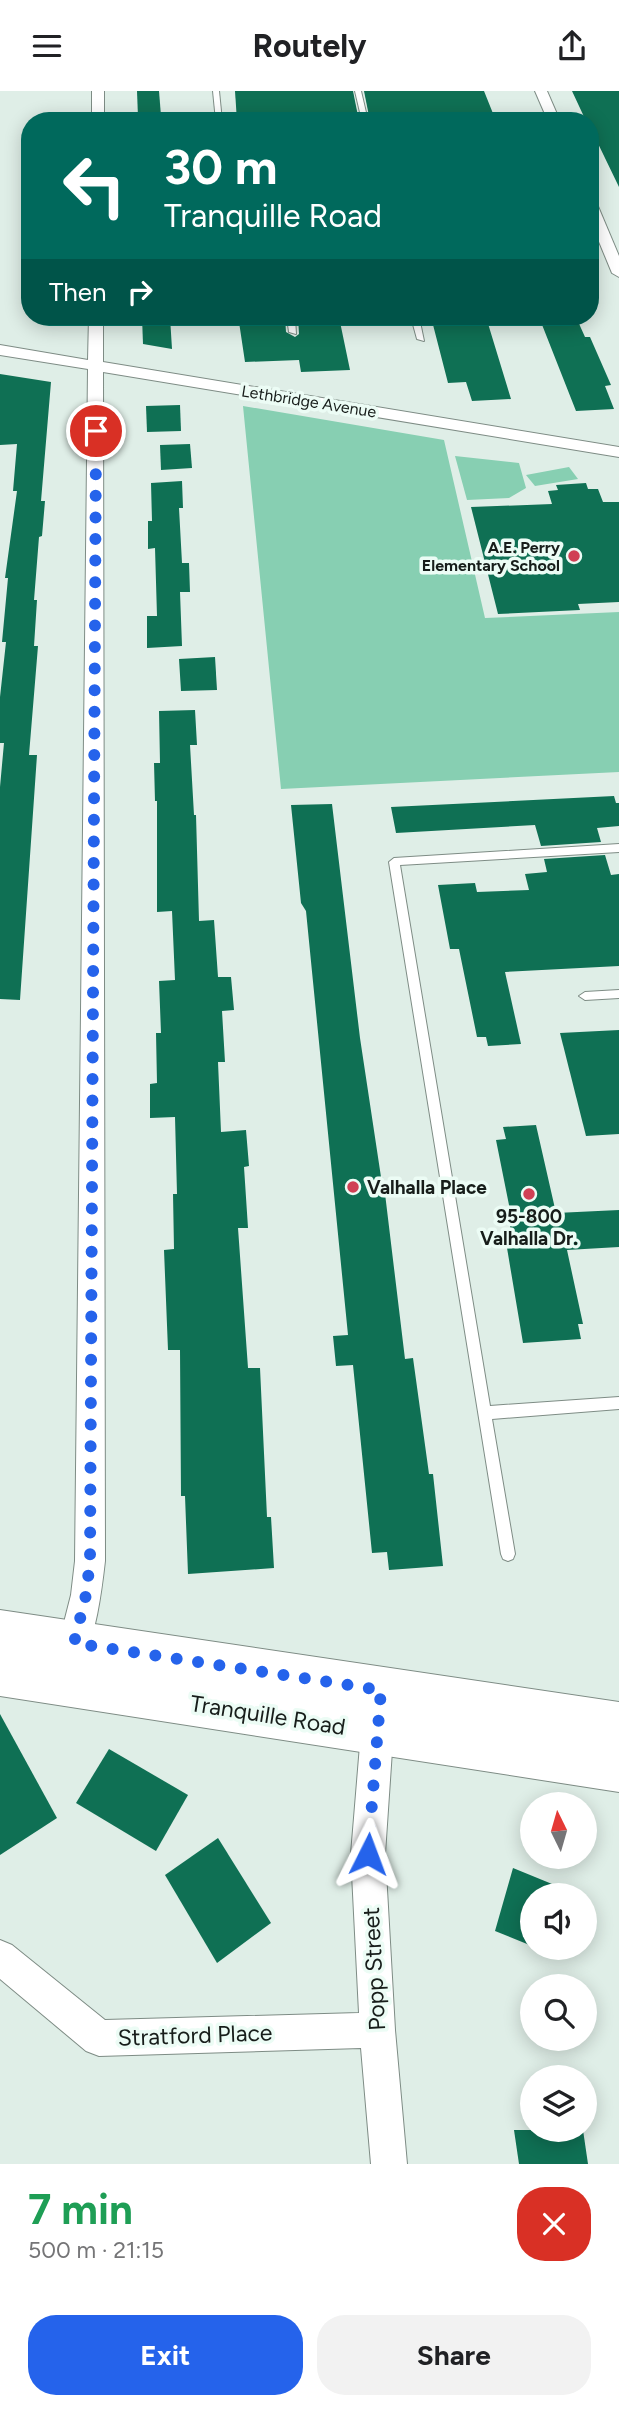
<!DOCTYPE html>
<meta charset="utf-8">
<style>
:root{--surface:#fff;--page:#f2f2f2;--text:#202124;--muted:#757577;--accent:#2563eb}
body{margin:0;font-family:Figtree,sans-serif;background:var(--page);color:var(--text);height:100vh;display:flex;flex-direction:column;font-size:26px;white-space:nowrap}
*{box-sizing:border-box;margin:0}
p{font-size:23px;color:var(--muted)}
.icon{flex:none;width:38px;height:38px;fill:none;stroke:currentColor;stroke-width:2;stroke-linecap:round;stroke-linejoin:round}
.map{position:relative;height:2073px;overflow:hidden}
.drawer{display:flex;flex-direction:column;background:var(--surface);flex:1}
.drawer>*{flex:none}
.guide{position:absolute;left:21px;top:21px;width:578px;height:214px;border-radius:28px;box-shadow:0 4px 18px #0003;background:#00695c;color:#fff;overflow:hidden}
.needle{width:46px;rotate:355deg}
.controls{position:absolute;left:520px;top:1701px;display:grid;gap:14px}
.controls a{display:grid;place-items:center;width:77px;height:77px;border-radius:50%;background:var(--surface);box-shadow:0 4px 18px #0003;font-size:35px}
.pin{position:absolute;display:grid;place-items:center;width:60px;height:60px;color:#fff;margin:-30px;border:4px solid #fff;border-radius:50%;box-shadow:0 2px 7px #0007}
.me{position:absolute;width:77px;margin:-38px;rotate:3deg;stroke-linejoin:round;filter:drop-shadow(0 0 5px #0008)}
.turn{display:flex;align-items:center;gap:24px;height:147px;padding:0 28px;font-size:32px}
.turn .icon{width:91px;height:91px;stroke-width:2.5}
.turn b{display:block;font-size:49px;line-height:60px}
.then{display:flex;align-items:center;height:66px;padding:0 28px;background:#0003;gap:14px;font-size:26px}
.round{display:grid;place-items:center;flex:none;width:74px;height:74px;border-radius:28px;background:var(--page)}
.overview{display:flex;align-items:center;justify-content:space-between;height:119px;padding:0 28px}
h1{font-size:42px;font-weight:700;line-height:52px;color:#1e9e55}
.cta{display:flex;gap:14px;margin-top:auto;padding:14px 28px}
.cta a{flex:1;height:80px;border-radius:28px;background:var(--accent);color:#fff;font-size:28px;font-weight:700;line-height:80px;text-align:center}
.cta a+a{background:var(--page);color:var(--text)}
header{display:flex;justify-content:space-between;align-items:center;height:91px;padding:0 28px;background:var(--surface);font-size:32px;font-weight:700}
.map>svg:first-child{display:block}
.green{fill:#87cfb2}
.building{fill:#0f7054}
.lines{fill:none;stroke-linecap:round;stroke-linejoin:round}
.lane-casing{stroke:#7e8c85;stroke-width:2}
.street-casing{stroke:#7e8c85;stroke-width:2}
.secondary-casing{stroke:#7e8c85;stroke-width:2}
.lane{fill:#fff;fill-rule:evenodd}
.street{fill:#fff;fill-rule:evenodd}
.secondary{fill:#fff;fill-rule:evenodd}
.route{stroke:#2563eb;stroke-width:12;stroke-dasharray:0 21.6}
.poi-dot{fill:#d04054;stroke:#ecfcf5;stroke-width:2.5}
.labels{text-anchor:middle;stroke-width:7;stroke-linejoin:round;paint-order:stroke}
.far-street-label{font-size:16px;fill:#171d1a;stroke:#ecfcf5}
.far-poi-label{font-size:16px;font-weight:bold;fill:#171d1a;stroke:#ecfcf5;text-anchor:end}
.poi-label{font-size:19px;font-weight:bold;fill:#171d1a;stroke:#ecfcf5;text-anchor:start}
.near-street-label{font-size:23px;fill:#171d1a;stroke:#ecfcf5}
</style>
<header><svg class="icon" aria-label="menu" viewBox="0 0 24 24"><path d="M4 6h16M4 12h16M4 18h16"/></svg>Routely<svg class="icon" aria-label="share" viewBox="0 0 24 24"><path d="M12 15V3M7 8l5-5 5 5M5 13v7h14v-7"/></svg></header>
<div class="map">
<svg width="619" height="2073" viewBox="0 0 619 2073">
<rect width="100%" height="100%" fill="#dfeee7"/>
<g class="green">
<path d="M 243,315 L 444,349 L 485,527 L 619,521 L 619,681 L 281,698 Z"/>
<path d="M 455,365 L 519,372 L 526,397 L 509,407 L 467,409 Z"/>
<path d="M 569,376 L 578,388 L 535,395 L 526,384 Z"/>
</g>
<g class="building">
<path d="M 137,0 L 159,0 L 161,25 L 138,26 Z"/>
<path d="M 235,0 L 353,0 L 359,30 L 237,30 Z"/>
<path d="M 364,0 L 484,0 L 496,30 L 370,30 Z"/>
<path d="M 572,0 L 619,0 L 619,96 L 590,36 L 590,30 L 586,30 Z"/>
<path d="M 142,226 L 170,226 L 172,258 L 143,253 Z"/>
<path d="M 245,226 L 285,226 L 286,241 L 295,246 L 299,243 L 298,226 L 339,226 L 350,279 L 301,281 L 299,269 L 245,271 L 239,231 L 245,231 Z"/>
<path d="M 431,226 L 486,226 L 511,308 L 472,310 L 466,291 L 448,292 Z"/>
<path d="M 539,226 L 576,226 L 585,246 L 590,246 L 611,294 L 605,295 L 614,318 L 576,320 Z"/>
<path d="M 0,283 L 51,291 L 41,410 L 45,410 L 42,445 L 39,446 L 34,509 L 37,509 L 34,555 L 38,555 L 29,664 L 37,664 L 20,909 L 0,908 L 0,696 L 4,652 L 0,652 L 0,606 L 6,551 L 2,551 L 8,487 L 5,487 L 17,400 L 13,400 L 17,353 L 0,354 Z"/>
<path d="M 180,314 L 181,340 L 147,341 L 146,315 Z"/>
<path d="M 190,353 L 192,377 L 161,379 L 160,354 Z"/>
<path d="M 182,390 L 183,417 L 179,417 L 182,472 L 189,472 L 190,501 L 180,501 L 182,555 L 147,557 L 147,525 L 157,525 L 155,457 L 148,458 L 148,430 L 152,430 L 151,392 Z"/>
<path d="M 586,392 L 588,398 L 598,398 L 603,411 L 619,411 L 619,511 L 578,513 L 580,519 L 498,523 L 471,416 L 552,413 L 548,400 L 558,399 L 556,394 Z"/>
<path d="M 215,566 L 217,599 L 181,600 L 179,568 Z"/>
<path d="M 195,619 L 197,654 L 190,654 L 194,724 L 196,724 L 199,830 L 214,829 L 218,886 L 231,886 L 234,919 L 222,920 L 225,971 L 218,971 L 221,1041 L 246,1039 L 249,1075 L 244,1076 L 248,1137 L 238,1137 L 248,1277 L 260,1277 L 267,1426 L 271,1426 L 274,1477 L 188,1483 L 185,1405 L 181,1405 L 180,1259 L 168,1259 L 164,1159 L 174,1158 L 173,1103 L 177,1103 L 175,1026 L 150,1027 L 150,993 L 157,992 L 156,942 L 161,942 L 159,890 L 175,889 L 172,820 L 157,821 L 157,710 L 155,710 L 154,672 L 160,672 L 159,620 Z"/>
<path d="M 614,705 L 616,712 L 619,712 L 619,735 L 597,737 L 601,751 L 541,755 L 535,734 L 396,742 L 391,716 Z"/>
<path d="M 332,713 L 360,947 L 381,1086 L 383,1086 L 405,1268 L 413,1267 L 429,1383 L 433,1383 L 443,1475 L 389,1479 L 387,1461 L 372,1462 L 353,1274 L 336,1275 L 333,1245 L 348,1244 L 306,820 L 301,812 L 291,714 Z"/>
<path d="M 605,764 L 611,784 L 619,783 L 619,875 L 505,881 L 521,953 L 488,955 L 486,946 L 477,946 L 459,858 L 450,858 L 438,794 L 475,792 L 477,801 L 529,799 L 525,783 L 547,781 L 544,768 Z"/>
<path d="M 619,939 L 619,1043 L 586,1045 L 560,942 Z"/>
<path d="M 536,1034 L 556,1122 L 619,1119 L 619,1156 L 567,1159 L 583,1233 L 578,1233 L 581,1248 L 523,1252 L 507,1157 L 514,1157 L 509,1129 L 512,1129 L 496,1049 L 506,1048 L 503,1036 Z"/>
<path d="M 0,1623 L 57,1727 L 0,1764 Z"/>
<path d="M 109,1658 L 188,1704 L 156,1760 L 76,1712 Z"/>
<path d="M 218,1747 L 271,1832 L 217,1872 L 165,1784 Z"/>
<path d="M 513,1777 L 579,1804 L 532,1804 L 532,1855 L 495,1840 Z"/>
<path d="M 514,2039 L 583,2039 L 588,2073 L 519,2073 Z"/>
</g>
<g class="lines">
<g class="lane-casing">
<g id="lane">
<path d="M 213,0 L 219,0 L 222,30 L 216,30 Z"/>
<path d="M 355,0 L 361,0 L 368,30 L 362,30 Z"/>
<path d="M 287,226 L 295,226 L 296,243 L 289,241 Z"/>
<path d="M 411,226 L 419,226 L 424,250 L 417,248 Z"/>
<path d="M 619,753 L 619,761 L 400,774 L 490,1315 L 619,1306 L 619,1318 L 492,1328 L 515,1463 L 513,1468 L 508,1470 L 503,1468 L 501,1463 L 389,771 L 394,767 Z"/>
<path d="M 619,899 L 619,907 L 585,909 L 579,905 L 585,901 Z"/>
</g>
</g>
<g class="street-casing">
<g id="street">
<rect x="92" y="0" width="12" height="30"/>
<path d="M 535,0 L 547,0 L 560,30 L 548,30 Z"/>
<path d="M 590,109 L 597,113 L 619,165 L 619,186 L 612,182 L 590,129 Z"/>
<path d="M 89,226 L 103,226 L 103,271 L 619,356 L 619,366 L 103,281 L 105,1470 C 101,1505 96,1541 82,1574 L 71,1578 L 60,1574 L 56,1563 L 71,1504 L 75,1470 L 88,278 L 0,264 L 0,254 L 88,269 Z"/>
<path d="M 378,1614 L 389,1619 L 394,1630 L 385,1763 L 395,1939 L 407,2073 L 371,2073 L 361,1957 L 99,1965 L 86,1960 L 0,1888 L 0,1849 L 12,1854 L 105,1929 L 359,1922 L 351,1763 L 362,1630 L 367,1619 Z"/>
</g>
</g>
<g class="secondary-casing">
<path id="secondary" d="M 0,1519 L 619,1611 L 619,1701 L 0,1605 Z"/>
</g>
<use href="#lane" class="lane"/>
<use href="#street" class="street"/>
<use href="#secondary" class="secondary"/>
</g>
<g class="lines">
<path class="route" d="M 96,340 L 90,1470 L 86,1504 L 74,1552 L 381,1599 L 368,1763"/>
</g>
<g class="poi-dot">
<circle cx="574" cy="465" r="7"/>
<circle cx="353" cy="1096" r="7"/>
<circle cx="529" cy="1103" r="7"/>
</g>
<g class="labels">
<g class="far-street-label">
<text transform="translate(309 310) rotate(9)" y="6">Lethbridge Avenue</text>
</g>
<g class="far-poi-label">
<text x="560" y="462">A.E. Perry<tspan x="560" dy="18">Elementary School</tspan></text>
</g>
<g class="poi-label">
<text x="367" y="1103">Valhalla Place</text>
<text x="529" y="1132" text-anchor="middle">95-800<tspan x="529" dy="22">Valhalla Dr.</tspan></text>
</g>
<g class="near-street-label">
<text transform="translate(268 1624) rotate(9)" y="8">Tranquille Road</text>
<text transform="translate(374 1878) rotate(-93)" y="8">Popp Street</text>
<text transform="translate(195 1944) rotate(-2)" y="8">Stratford Place</text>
</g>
</g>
</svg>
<div class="controls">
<a><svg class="needle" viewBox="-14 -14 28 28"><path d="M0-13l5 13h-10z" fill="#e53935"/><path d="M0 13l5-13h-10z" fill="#757577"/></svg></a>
<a><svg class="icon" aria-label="sound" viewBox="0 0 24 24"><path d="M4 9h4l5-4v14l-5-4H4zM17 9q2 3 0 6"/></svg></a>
<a><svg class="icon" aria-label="search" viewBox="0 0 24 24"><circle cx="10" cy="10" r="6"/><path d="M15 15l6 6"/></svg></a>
<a><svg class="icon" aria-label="layers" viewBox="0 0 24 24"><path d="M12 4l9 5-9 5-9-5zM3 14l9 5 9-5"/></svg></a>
</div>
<div class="pin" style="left:96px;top:340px;background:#d93025"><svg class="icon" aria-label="arrive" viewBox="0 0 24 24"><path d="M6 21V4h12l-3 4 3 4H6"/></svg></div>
<svg class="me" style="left:368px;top:1763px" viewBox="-20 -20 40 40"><path d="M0-17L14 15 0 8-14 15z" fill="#2563eb" stroke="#fff" stroke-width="4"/></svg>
<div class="guide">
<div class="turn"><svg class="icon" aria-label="left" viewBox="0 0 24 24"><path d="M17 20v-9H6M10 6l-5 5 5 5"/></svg><div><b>30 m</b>Tranquille Road</div></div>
<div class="then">Then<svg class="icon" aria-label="right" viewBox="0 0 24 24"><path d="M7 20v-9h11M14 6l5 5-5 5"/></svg></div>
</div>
</div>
<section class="drawer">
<div class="overview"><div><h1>7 min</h1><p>500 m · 21:15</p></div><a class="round" style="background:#d93025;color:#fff"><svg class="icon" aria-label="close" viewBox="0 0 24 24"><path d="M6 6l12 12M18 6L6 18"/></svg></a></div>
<div class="cta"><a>Exit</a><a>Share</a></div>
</section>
